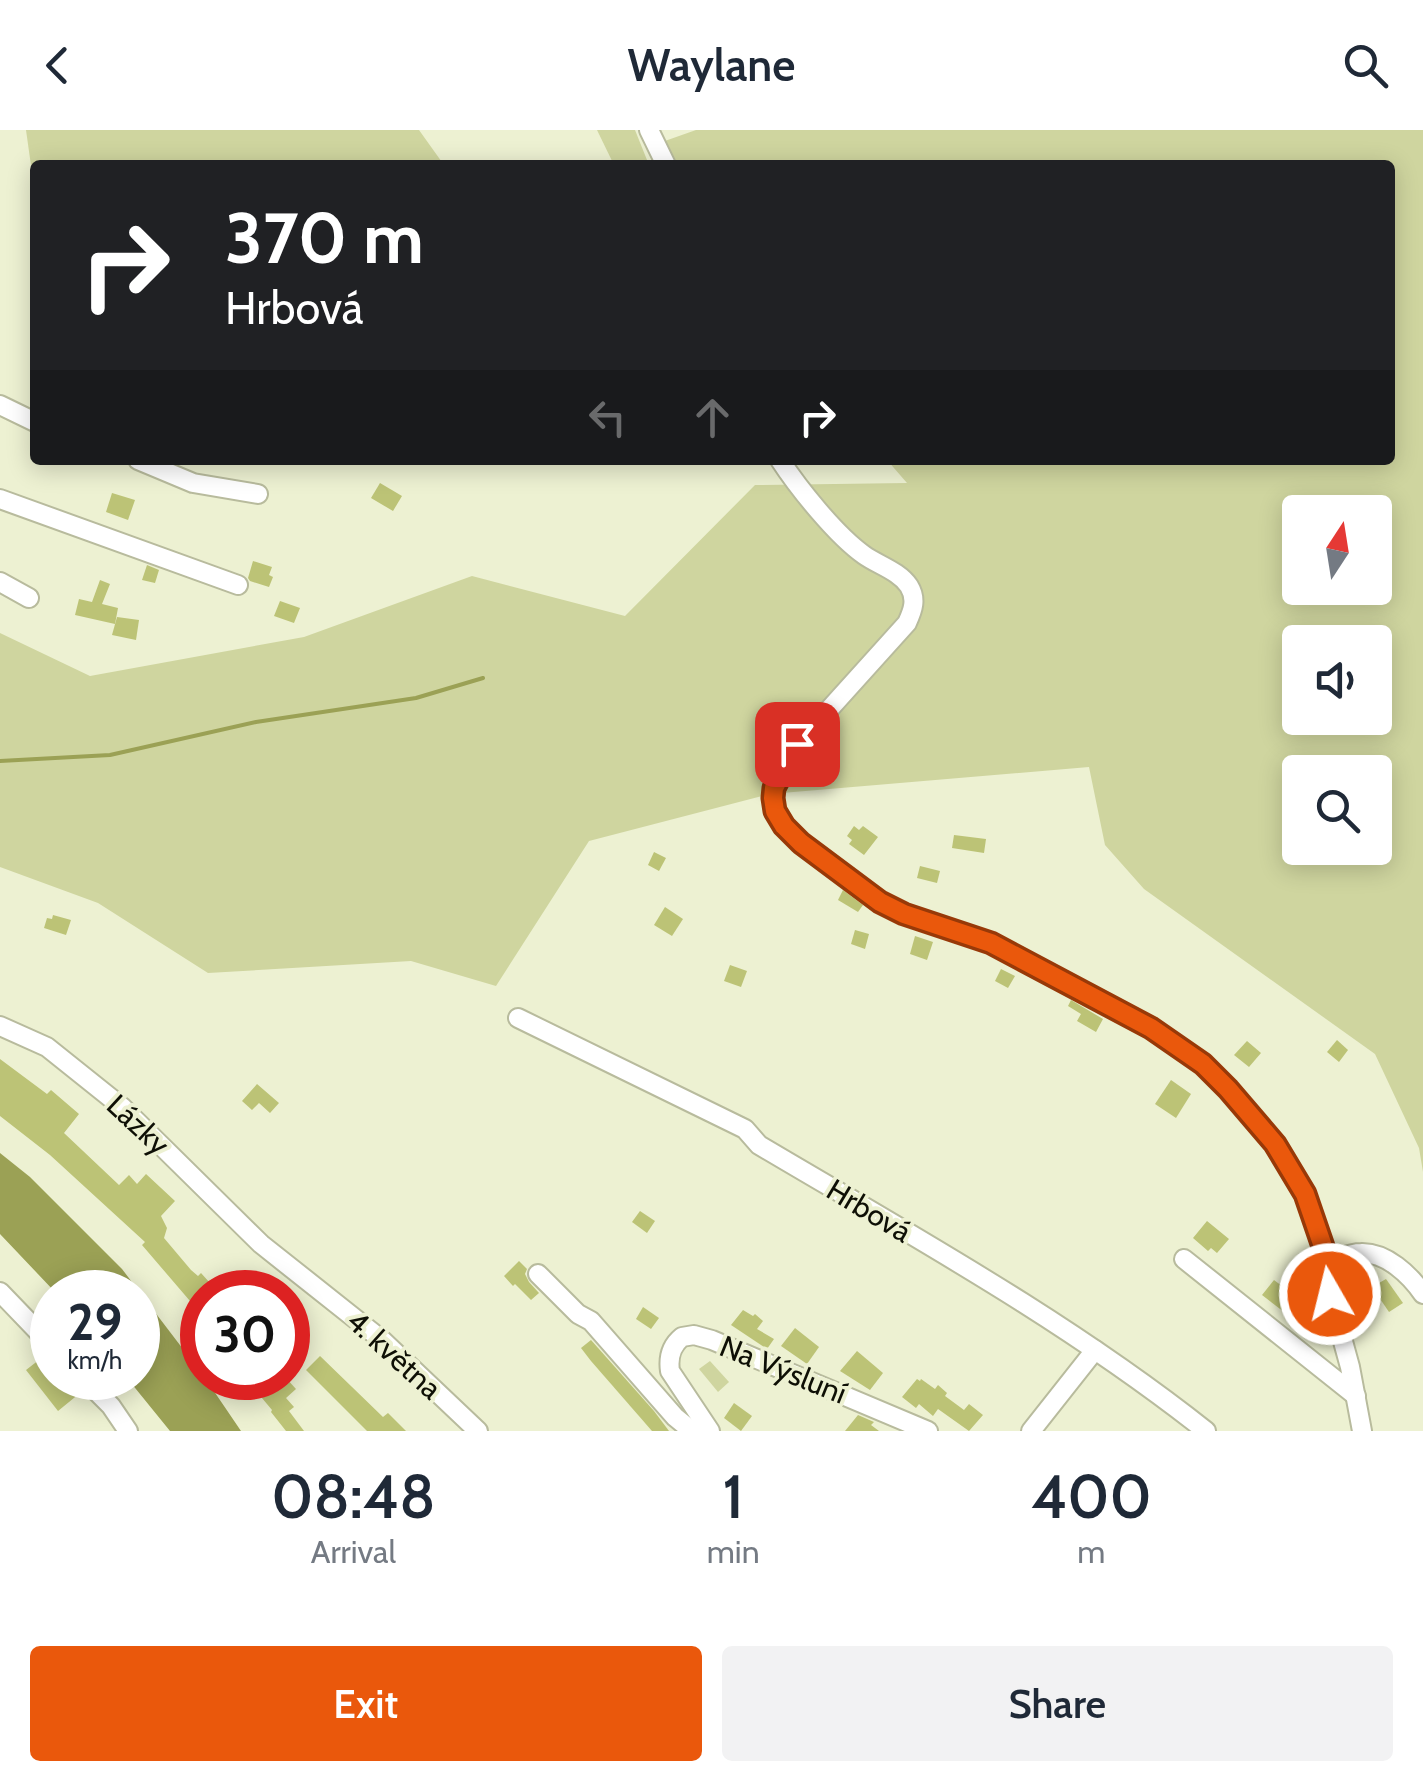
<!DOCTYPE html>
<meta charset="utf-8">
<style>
:root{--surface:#fff;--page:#f2f2f3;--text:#1f2937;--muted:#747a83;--accent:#ea580c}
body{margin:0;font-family:Cabin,sans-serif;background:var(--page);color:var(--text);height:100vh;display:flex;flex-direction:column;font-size:38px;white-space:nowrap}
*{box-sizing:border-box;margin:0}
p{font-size:32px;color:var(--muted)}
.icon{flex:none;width:55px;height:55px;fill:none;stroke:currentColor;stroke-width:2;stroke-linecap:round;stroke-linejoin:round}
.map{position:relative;height:1301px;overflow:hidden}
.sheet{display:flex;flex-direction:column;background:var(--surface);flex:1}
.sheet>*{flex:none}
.top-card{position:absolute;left:30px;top:30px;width:1365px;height:305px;border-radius:10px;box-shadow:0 5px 25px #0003;background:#202124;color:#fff;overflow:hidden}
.needle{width:65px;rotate:12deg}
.fabs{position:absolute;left:1282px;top:365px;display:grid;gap:20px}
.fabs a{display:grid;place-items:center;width:110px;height:110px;border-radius:10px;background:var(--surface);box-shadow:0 5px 25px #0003;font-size:50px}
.speed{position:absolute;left:30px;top:1140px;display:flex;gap:20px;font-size:50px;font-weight:700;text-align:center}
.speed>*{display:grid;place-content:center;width:130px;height:130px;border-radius:50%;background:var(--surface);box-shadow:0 5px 25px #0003;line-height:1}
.speed small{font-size:25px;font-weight:400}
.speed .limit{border:15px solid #d22;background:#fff;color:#111}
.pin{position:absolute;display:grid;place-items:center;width:85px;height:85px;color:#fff;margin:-42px;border-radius:20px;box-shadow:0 5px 15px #0006}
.me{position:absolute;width:110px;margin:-55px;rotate:352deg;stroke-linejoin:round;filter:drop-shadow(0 0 8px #0008)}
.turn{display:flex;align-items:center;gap:35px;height:210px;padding:0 30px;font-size:45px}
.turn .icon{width:130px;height:130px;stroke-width:2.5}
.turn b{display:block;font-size:70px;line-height:85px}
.lanes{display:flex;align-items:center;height:95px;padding:0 30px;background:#0003;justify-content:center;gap:50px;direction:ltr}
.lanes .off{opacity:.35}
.eta{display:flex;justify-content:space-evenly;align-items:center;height:170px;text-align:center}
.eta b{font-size:60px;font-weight:600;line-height:70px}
.action{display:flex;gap:20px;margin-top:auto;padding:20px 30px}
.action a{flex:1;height:115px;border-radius:10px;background:var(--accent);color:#fff;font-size:40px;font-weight:600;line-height:115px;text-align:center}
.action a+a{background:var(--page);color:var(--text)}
header{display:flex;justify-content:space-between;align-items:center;height:130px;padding:0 30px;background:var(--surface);font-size:45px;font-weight:600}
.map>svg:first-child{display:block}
.green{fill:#cfd59f;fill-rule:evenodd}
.water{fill:#9ba155}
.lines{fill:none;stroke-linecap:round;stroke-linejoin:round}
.stream{stroke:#9ba155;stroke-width:4}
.building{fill:#bcc376}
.minor-casing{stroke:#b8bb9d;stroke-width:22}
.minor{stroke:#fff;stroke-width:18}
.route-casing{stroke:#983908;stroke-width:25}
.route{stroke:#ea580c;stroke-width:18}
.labels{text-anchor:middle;stroke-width:8;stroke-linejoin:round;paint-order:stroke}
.street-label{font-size:30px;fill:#0e0f05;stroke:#edf1d2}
</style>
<header><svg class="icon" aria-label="back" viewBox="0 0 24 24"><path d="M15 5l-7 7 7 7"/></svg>Waylane<svg class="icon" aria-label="search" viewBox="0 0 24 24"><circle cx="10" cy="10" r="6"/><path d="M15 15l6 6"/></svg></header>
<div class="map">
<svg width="1423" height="1301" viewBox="0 0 1423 1301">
<rect width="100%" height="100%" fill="#edf1d2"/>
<g class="green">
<path d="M 26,0 L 419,0 L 444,35 L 35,35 L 35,64 Z"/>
<path d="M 597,0 L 635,0 L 649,35 L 614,35 Z"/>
<path d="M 696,0 L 1423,0 L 1423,1042 L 1419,1018 L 1375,924 L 1144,759 L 1105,715 L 1089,637 L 770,664 L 589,711 L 496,856 L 411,831 L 208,843 L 98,773 L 0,737 L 0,503 L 90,546 L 304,507 L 472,446 L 625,486 L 755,355 L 907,353 L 887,330 L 1390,330 L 1390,35 L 676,35 L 662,12 ZM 1300,382 L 1375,382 L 1375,458 L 1300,458 ZM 1300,512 L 1375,512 L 1375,588 L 1300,588 ZM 1300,642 L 1375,642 L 1375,718 L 1300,718 Z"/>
<path d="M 710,1231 L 729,1252 L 718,1262 L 699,1239 Z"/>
</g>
<path class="water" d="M 0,1023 L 30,1047 L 122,1139 L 202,1244 L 202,1248 L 205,1248 L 241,1301 L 170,1301 L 127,1248 L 138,1248 L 138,1162 L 55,1162 L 0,1104 Z"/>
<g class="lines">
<path class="stream" d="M 0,631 L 110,625 L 256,592 L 416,568 L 483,548"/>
</g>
<g class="building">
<path d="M 380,353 L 402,366 L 393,381 L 371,368 Z"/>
<path d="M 112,363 L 135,370 L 128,390 L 106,382 Z"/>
<path d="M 253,431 L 272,437 L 269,445 L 273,447 L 269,457 L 250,451 L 248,448 Z"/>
<path d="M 147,435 L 159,440 L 155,453 L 142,450 Z"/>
<path d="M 100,450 L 110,454 L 102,474 L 118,478 L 115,494 L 75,485 L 79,469 L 92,472 Z"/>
<path d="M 280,471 L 300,478 L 294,493 L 274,486 Z"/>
<path d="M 117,487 L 139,490 L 136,510 L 112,505 Z"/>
<path d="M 854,696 L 859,700 L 863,696 L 878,707 L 864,725 L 849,714 L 852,710 L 847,706 Z"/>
<path d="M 954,705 L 986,709 L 984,723 L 952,718 Z"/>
<path d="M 654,722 L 666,728 L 659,741 L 648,735 Z"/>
<path d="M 920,736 L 940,741 L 937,753 L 917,748 Z"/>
<path d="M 843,760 L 863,775 L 858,782 L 838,770 Z"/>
<path d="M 665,777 L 683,789 L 672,806 L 654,795 Z"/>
<path d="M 53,785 L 71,790 L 66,805 L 44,798 L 47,788 L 52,789 Z"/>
<path d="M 855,800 L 869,804 L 865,819 L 851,814 Z"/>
<path d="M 915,806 L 933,812 L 927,830 L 910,824 Z"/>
<path d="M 730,835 L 747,841 L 741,857 L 724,851 Z"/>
<path d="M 1001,839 L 1015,846 L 1008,858 L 995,851 Z"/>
<path d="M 1071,870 L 1103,889 L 1096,902 L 1077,891 L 1081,884 L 1068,876 Z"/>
<path d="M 1337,910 L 1348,920 L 1339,932 L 1327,922 Z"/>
<path d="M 1247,911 L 1261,923 L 1249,937 L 1234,925 Z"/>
<path d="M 0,929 L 47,964 L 51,960 L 79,984 L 64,1003 L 119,1055 L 129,1045 L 137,1054 L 146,1044 L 175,1071 L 161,1086 L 167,1098 L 164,1108 L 191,1140 L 198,1146 L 201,1143 L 218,1162 L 202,1162 L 202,1185 L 142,1115 L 145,1112 L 50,1025 L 0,986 Z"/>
<path d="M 1171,950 L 1191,964 L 1176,988 L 1155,974 Z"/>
<path d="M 257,954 L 279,973 L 270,983 L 259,973 L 252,980 L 242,971 Z"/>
<path d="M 640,1081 L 655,1091 L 647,1103 L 632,1092 Z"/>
<path d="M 1207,1091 L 1229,1109 L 1217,1123 L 1211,1118 L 1208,1121 L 1193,1108 Z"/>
<path d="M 519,1131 L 527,1139 L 525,1144 L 529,1152 L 539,1163 L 531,1170 L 515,1154 L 513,1156 L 504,1146 Z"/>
<path d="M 1386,1149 L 1403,1173 L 1389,1182 L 1372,1157 Z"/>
<path d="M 1274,1150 L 1295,1166 L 1296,1175 L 1290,1175 L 1284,1182 L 1262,1165 Z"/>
<path d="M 643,1177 L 659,1188 L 651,1199 L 636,1189 Z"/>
<path d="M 743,1180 L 753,1186 L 755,1184 L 763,1191 L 757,1199 L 774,1209 L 767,1219 L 731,1195 Z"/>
<path d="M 795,1198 L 819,1217 L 807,1234 L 781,1216 Z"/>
<path d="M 591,1210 L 654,1281 L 669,1301 L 652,1301 L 591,1231 L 581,1218 Z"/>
<path d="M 857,1221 L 883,1243 L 870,1260 L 840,1241 Z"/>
<path d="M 44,1226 L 52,1228 L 52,1248 L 70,1248 L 80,1263 L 58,1281 L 26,1240 Z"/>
<path d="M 320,1226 L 383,1287 L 388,1283 L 406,1301 L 367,1301 L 306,1240 Z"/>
<path d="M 259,1248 L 286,1248 L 296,1259 L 286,1268 L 294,1277 L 289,1281 L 304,1301 L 286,1301 L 271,1282 L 272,1280 L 251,1255 Z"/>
<path d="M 917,1249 L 920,1251 L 921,1249 L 935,1259 L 938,1255 L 947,1263 L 945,1266 L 964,1280 L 969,1274 L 983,1285 L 969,1301 L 938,1279 L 933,1286 L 919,1274 L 916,1278 L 902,1267 Z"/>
<path d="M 734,1273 L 752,1286 L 741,1301 L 724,1288 Z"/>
<path d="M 858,1285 L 874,1292 L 871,1295 L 879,1301 L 845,1301 Z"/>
</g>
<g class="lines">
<g class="minor-casing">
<g id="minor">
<path d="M 649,0 L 666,35"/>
<path d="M 0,275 L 35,292"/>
<path d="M 138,330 L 193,353 L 258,364"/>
<path d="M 780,330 C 799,359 836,405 864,425 C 878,435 899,441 909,456 C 917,469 913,480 907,493 L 797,615 L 775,658 L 773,669 L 775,681 L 783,696 L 801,713 L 880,772 L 904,784 L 991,813 L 1054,846 L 1151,899 L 1203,934 L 1228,959 L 1275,1014 L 1305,1064 L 1328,1131 L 1330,1164 L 1350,1237 L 1362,1301"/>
<path d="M 0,369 L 238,455"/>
<path d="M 0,452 L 29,468"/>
<path d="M 518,888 L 745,999 L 759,1015 C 911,1105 1067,1191 1206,1301"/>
<path d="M 0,896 L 47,917 L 122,977 L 261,1114 L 382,1210 L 478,1301"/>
<path d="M 1184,1129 L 1356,1266"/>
<path d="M 1328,1131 C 1339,1128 1350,1123 1361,1123 C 1386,1122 1410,1145 1423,1164"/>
<path d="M 538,1144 L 578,1184 L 591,1191 L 675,1287 L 692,1301"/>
<path d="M 0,1162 L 52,1216"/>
<path d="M 83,1248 L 111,1276 L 128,1301"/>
<path d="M 710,1301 L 670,1241 C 668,1227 671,1216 682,1207 L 694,1205 L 712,1210 L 928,1301"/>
<path d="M 1031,1301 L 1095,1220"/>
</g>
</g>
<use href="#minor" class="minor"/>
</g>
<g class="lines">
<g class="route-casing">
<path id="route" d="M 797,614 L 774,658 L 773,668 L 775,681 L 784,696 L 801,713 L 880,772 L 904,784 L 991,813 L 1151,898 L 1203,934 L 1228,959 L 1275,1014 L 1305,1064 L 1328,1131 L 1330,1164"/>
</g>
<use href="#route" class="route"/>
</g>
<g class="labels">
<g class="street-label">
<text transform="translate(138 995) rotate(43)" y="10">Lázky</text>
<text transform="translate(869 1081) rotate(31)" y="10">Hrbová</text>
<text transform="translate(394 1225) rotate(42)" y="10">4. května</text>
<text transform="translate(783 1240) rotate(22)" y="10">Na Výsluní</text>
</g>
</g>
</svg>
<div class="fabs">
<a><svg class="needle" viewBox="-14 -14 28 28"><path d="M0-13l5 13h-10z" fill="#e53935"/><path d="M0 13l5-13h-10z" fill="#747a83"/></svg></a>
<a><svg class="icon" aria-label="sound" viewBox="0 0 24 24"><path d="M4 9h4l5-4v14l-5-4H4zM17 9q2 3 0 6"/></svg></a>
<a><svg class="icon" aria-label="search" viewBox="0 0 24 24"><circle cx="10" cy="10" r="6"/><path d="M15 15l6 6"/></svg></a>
</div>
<div class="speed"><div>29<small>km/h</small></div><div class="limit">30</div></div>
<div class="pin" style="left:797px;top:614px;background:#d93025"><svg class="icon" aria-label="arrive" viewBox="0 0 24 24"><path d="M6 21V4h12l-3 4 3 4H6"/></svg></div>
<svg class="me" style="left:1330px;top:1164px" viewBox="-20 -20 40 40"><circle r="17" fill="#ea580c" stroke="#fff" stroke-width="3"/><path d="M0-11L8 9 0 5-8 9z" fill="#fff"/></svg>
<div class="top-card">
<div class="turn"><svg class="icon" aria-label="right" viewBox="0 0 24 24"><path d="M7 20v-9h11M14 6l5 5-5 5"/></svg><div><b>370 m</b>Hrbová</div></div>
<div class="lanes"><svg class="icon off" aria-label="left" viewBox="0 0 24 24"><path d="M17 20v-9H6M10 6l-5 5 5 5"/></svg><svg class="icon off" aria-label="ahead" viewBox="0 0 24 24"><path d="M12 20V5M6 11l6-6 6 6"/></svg><svg class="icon" aria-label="right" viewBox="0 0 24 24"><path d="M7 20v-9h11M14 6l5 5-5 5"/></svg></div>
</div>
</div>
<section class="sheet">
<div class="eta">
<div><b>08:48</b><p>Arrival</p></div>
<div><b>1</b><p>min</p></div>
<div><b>400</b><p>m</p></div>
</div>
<div class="action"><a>Exit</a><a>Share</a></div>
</section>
